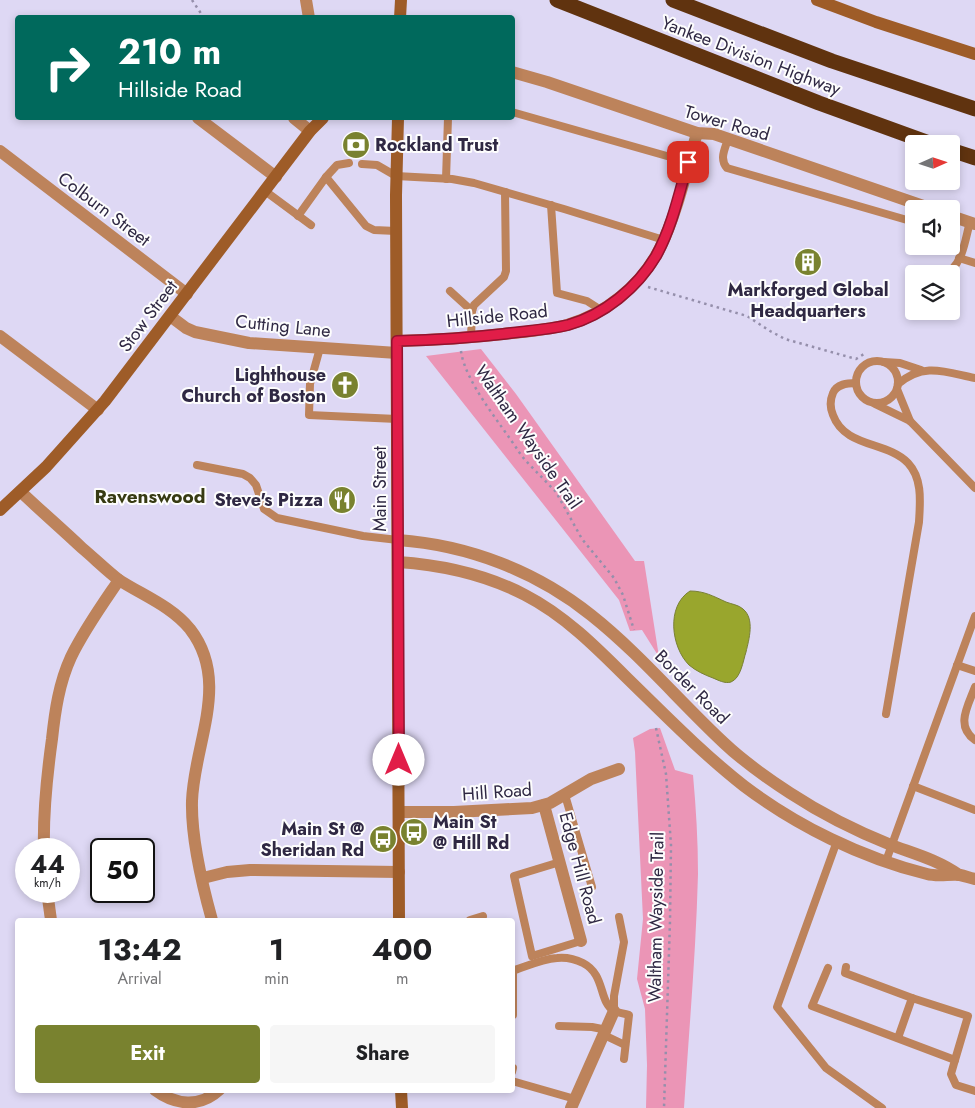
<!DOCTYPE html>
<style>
:root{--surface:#fff;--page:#f6f6f6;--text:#202124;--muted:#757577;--accent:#79822f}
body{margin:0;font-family:Jost,sans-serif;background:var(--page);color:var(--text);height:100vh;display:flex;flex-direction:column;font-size:19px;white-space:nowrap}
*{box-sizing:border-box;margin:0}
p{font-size:16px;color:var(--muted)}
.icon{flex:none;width:28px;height:28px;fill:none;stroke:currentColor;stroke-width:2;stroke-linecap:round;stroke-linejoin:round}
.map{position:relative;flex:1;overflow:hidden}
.sheet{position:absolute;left:15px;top:918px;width:500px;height:175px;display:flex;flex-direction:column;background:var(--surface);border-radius:5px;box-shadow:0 2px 8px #0003}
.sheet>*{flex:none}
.top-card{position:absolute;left:15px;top:15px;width:500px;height:105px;border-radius:5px;box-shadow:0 2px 8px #0003;background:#00695c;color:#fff;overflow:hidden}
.needle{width:32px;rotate:87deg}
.controls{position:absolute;left:905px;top:135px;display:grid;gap:10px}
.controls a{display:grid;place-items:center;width:55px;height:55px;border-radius:5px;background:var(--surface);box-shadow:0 2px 8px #0003;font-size:25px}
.speed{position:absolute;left:15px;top:838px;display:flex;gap:10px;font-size:25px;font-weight:700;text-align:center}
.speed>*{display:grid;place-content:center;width:65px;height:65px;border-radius:50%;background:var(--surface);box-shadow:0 2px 8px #0003;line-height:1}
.speed small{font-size:12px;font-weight:400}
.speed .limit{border:2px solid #111;border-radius:8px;background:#fff;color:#111}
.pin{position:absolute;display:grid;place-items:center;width:42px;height:42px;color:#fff;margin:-21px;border-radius:10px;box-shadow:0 2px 8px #0006}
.me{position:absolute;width:55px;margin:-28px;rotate:0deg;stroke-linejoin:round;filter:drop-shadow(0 0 4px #0008)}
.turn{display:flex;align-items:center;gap:18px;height:105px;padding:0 20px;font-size:22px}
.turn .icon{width:65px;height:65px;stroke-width:2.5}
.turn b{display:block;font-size:35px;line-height:42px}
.eta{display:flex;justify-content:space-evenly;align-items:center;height:85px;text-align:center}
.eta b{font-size:30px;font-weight:700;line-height:35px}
.primary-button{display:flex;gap:10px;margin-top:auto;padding:10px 20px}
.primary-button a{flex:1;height:58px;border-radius:5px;background:var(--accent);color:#fff;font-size:20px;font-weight:700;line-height:58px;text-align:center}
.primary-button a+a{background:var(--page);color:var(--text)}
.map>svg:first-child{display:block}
.green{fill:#eb95b6}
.water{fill:#99a62d;stroke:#798034}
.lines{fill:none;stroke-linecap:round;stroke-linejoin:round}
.path{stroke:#958fab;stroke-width:2.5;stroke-dasharray:2.5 4;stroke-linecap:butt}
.lane{stroke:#bd835b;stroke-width:8}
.street{stroke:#bd835b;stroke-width:12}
.secondary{stroke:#9e5c28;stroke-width:12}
.highway{stroke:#60330f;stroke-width:15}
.route-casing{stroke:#92132f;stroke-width:12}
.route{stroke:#e11d48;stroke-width:9}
.labels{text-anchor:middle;stroke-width:4;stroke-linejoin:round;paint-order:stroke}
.street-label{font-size:18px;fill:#2f2843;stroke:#fdfdfd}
.poi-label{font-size:18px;font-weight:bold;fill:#2f2843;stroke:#fdfdfd;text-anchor:end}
.neighbourhood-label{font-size:19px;font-weight:bold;fill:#373b13;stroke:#fdfdfd}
</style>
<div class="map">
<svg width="975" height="1108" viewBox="0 0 975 1108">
<rect width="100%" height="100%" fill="#ded8f4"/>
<g class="green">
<path d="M 481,349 L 516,394 L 635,561 L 644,561 L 659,657 L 642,630 L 630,631 L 619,600 L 426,356 Z"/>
<path d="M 660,728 L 675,770 L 693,775 C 696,808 698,841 698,874 C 696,952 689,1030 684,1108 L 646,1108 L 647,1065 L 645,1009 L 637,979 L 643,919 L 635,752 L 633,738 L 650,729 Z"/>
</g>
<path class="water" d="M 690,591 C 704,591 713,596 726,602 C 731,604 739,605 743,609 C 755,619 749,639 746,652 C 743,661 741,678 731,682 C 725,684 718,680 713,678 C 705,675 696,671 689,665 C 671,647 666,606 690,591 Z"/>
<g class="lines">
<g class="path">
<path d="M 192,0 L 204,18"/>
<path d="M 648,287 L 747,316 L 770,331 L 785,339 L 856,359 L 864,354"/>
<path d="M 461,351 C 465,382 501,424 519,452 L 525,460 L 556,492 L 582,539 L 614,578 L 623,595 L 634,630"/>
<path d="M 656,728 L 666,774 L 671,845 L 670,921 L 664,1108"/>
</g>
<g class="lane">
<path d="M 512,112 L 688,162"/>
<path d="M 728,139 C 725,149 719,159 727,168 L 914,222"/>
<path d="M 362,164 L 377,165 L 396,176 L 452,179 L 474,183 L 564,209 L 664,240"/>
<path d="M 326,177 L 337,165 L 349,163"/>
<path d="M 446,179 L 448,118"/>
<path d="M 265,191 L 311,225"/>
<path d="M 551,205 L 557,293 L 587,301 L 601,310"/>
<path d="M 298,216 L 326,177 L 366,226 L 374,230 L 396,231"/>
<path d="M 959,258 L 975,263"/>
<path d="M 934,272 L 938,274"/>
<path d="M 944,274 C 963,267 965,239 970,222"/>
<path d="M 450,291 L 472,311"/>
<path d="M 471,338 L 472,311 L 474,305 L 504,277 L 506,271 L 505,192"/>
<path d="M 320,348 L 310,384 L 309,415 L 397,419"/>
<circle cx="877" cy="382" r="21"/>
<path d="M 884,362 L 900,363 L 921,370"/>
<path d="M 856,383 C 847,383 837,384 833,393 C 830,400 830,408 833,415 C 845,448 887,441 908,463 C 923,479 920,503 919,522 L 886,714"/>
<path d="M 898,384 C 924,362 945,372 975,378"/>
<path d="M 897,389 L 910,421"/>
<path d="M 875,404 L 910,421 L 975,488"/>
<path d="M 197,465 L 243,474 L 250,478 L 256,485 L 264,509 L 277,518 L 363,536 L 398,540"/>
<path d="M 957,665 L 975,671"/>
<path d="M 975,687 C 968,706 955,726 975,740"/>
<path d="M 913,786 L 975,810"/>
<path d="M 565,795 L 592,887"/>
<path d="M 837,841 L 777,1007 L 826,1068 L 882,1108"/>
<path d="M 886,861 L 975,616"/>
<path d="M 560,862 L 514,876 L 532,956 L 581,941"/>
<path d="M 470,920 L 483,916"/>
<path d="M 846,967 L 845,973 L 912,998"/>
<path d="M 828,968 L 812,1006 L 955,1060 L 951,1074 L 956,1085 L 975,1091"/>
<path d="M 512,971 C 527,966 542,959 557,958 C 567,957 575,959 583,963 C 606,975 598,1001 614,1011 C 618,1013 624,1013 629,1015 L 624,1059"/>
<path d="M 614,1011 L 614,996 L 624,942 L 619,917"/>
<path d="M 513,1015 L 513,971"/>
<path d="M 559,1026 L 592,1027 L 607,1030"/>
<path d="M 604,1035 L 625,1045"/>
<path d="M 898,1038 L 912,998 L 968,1016 L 955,1060"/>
<path d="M 512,1072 L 513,1068"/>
<path d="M 512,1081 L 575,1099"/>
</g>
<g class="street">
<path d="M 306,0 L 309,18"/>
<path d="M 512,72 L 547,82 L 697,133 L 714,134 L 932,209"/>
<path d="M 198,118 L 276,177"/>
<path d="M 294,118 L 310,131"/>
<path d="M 0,151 L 187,294"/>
<path d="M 951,216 L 975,224"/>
<path d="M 170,316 L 186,328 L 195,332 L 249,343 L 397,353"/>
<path d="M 0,336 L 98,410"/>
<path d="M 397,341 C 432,340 468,338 503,334 C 525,332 547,330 567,325 C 606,314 641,285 659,250 C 676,217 687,169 697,133"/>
<path d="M 21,492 C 41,511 62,529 82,548 C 94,558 106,570 119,580 C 144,596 171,606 190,629 C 231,682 194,743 192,801 C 191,839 202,884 212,920"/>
<path d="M 398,540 C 468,545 536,571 591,615 C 639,653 679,701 724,743 C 744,762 767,778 790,793 C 822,814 856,831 891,845 C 915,854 938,860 959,875"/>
<path d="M 398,562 C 442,565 485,574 525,595 C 564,615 596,647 627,678 C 665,715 702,753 744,786 C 797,826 862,858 927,874 C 938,877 949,874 960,875 C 965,876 970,878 975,879"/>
<path d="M 544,805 L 581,941"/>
<path d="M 399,812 L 454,812 L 532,808 L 550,803 L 591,779 L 619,769"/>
<path d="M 44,849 C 43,812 47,775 52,739 C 55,711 59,683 71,657 C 84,630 102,605 119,580"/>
<path d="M 203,878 L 227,872 L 250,870 L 399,872"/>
<path d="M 47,891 L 51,920"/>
<path d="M 155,1090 C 175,1105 200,1108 219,1090"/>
<path d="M 571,1108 L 614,1011"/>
</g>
<g class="secondary">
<path d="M 817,0 L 876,22 L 975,54"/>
<path d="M 400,18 L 401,0"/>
<path d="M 398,118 L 396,195 L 399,920"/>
<path d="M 0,510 L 46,467 L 105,401 L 310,131 L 323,118"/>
<path d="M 401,1090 L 402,1108"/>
</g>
<g class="highway">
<path d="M 557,0 L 819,103 L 932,144"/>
<path d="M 673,0 L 832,61 L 975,109"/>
<path d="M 951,150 L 975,158"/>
</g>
</g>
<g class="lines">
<g class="route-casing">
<path id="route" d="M 399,760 L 397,341 C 433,340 468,338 503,334 C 525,331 547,330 568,325 C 604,315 637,288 656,256 C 672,227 679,194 688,162"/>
</g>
<use href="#route" class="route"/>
</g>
<defs>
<g id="bank-disc" transform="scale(1.4375)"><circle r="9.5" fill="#79822f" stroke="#fdfdfd"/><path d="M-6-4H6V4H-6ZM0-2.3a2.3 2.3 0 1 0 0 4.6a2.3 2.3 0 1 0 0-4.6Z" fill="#fff"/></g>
<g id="building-disc" transform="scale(1.4375)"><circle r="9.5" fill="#79822f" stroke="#fdfdfd"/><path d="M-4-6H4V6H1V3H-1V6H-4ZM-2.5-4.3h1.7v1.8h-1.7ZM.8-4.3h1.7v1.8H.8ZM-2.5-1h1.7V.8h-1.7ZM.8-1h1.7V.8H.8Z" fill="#fff"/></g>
<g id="church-disc" transform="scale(1.4375)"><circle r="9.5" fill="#79822f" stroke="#fdfdfd"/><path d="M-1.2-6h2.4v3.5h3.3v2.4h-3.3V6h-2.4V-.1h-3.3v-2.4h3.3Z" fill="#fff"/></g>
<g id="restaurant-disc" transform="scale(1.4375)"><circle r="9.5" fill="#79822f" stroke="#fdfdfd"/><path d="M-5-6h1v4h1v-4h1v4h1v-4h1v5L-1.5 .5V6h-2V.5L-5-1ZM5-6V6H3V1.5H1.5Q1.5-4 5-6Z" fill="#fff"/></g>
<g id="bus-disc" transform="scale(1.4375)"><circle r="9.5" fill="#79822f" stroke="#fdfdfd"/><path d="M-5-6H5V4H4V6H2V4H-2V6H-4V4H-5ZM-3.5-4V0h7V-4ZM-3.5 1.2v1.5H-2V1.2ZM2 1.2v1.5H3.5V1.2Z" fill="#fff"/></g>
</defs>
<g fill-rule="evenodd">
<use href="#bank-disc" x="356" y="145"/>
<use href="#building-disc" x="808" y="262"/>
<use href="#church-disc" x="345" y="385"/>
<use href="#restaurant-disc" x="342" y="500"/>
<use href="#bus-disc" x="414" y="832"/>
<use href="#bus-disc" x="383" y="839"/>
</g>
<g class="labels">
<g class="street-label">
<text transform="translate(751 56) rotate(21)" y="6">Yankee Division Highway</text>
<text transform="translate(727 123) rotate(16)" y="6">Tower Road</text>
<text transform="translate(104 209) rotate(37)" y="6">Colburn Street</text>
<text transform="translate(148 316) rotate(-53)" y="6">Stow Street</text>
<text transform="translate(497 316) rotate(-6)" y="6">Hillside Road</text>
<text transform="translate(283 326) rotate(6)" y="6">Cutting Lane</text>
<text transform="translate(528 437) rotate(55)" y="6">Waltham Wayside Trail</text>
<text transform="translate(380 489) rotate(-90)" y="6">Main Street</text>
<text transform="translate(692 687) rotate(45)" y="6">Border Road</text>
<text transform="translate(497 792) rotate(-4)" y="6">Hill Road</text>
<text transform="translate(580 868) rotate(75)" y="6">Edge Hill Road</text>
<text transform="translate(656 917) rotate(-89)" y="6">Waltham Wayside Trail</text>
</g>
<g class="poi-label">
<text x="375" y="151" text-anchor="start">Rockland Trust</text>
<text x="808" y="296" text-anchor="middle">Markforged Global<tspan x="808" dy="21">Headquarters</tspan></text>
<text x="326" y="381">Lighthouse<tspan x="326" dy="21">Church of Boston</tspan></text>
<text x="323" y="506">Steve's Pizza</text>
<text x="433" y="828" text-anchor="start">Main St<tspan x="433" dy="21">@ Hill Rd</tspan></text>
<text x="364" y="835">Main St @<tspan x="364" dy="21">Sheridan Rd</tspan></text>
</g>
<g class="neighbourhood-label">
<text x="150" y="503">Ravenswood</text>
</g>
</g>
</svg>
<div class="controls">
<a><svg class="needle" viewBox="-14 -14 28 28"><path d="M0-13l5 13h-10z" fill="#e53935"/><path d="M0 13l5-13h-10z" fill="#757577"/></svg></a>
<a><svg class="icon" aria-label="sound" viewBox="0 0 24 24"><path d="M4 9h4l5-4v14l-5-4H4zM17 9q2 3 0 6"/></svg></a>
<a><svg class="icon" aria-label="layers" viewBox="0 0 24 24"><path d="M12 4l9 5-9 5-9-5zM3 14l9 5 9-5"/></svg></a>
</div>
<div class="speed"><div>44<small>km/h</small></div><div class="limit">50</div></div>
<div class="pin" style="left:688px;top:162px;background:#d93025"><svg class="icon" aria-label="arrive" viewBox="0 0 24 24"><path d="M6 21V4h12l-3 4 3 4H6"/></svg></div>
<svg class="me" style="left:399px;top:760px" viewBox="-20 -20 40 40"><circle r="19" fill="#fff"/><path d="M0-13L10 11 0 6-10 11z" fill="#e11d48"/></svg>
<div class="top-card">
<div class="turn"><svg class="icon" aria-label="right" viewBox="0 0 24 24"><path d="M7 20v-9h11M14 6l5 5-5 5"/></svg><div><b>210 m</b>Hillside Road</div></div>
</div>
<section class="sheet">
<div class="eta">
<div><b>13:42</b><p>Arrival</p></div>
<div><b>1</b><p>min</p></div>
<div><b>400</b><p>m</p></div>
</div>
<div class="primary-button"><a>Exit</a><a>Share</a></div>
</section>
</div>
